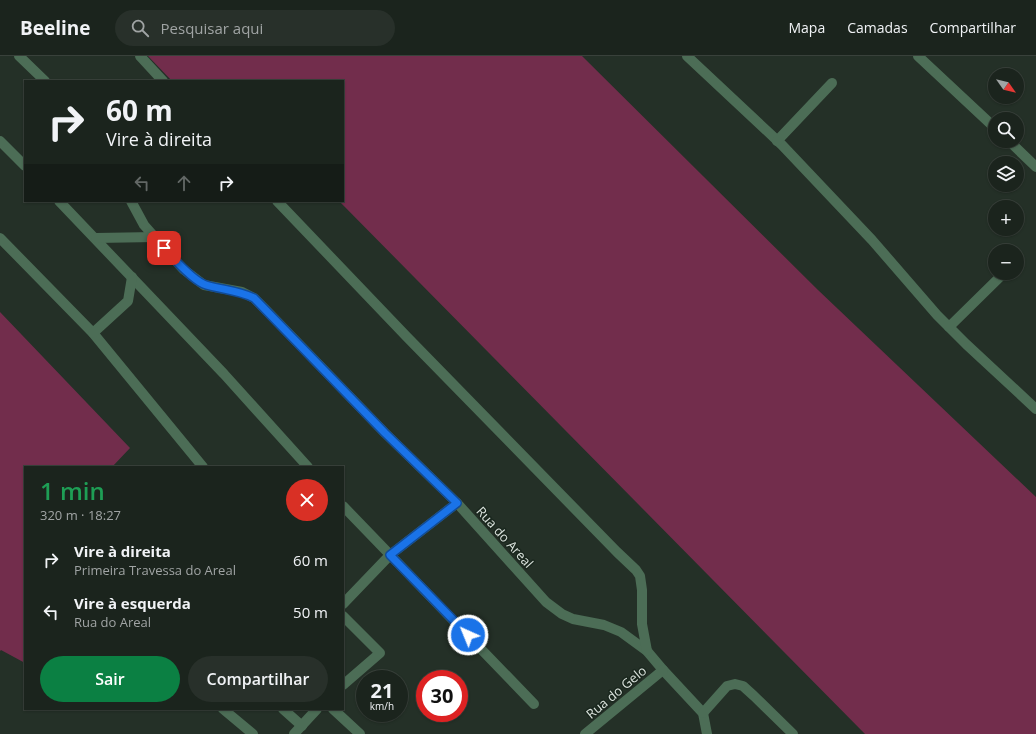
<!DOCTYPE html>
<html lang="pt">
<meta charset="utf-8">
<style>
:root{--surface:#1b241d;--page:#28302a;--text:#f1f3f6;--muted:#a0a4a4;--line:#39413b;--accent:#0b8043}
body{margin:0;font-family:"Open Sans",sans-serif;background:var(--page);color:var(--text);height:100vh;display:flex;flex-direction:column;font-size:15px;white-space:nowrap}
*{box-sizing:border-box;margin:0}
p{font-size:13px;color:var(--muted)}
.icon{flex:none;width:22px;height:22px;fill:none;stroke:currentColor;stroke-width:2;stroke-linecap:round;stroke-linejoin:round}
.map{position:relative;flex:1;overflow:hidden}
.side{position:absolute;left:24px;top:410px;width:320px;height:244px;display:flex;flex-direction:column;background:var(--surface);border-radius:0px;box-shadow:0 1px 3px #0004,0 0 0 1px var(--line)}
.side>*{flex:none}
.banner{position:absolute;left:24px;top:24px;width:320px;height:122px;border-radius:0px;box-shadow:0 1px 3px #0004,0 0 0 1px var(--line);background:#1b241d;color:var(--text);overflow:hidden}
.needle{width:26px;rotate:124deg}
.fabs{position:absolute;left:988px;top:12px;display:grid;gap:8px}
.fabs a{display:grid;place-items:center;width:36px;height:36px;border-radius:50%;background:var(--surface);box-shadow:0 1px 3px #0004,0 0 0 1px var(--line);font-size:20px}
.speed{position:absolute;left:356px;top:614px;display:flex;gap:8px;font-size:20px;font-weight:700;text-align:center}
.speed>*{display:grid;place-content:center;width:52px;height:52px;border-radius:50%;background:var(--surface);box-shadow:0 1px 3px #0004,0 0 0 1px var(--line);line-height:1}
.speed small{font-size:10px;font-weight:400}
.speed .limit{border:6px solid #d22;background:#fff;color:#111}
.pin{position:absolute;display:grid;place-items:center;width:34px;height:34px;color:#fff;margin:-17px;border-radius:8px;box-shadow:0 2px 6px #0006}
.me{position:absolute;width:44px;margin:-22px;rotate:316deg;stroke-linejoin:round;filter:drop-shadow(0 0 3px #0008)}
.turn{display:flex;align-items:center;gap:14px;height:84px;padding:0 16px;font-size:18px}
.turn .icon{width:52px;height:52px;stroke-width:2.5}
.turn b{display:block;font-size:28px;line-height:34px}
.lanes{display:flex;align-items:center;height:38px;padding:0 16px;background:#0003;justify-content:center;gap:20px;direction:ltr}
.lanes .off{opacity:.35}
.round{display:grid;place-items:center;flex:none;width:42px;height:42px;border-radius:21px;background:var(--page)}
.summary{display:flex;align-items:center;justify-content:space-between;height:68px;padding:0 16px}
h1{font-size:24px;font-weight:600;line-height:30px;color:#1e9e55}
.primary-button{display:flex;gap:8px;margin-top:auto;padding:8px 16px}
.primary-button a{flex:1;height:46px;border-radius:24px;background:var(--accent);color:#fff;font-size:16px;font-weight:600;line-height:46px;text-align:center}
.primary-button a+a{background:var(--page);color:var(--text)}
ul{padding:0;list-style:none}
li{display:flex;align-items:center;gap:12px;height:52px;padding:0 16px}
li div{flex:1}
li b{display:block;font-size:15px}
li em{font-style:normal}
header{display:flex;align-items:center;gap:24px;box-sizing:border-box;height:56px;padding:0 20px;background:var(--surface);border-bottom:1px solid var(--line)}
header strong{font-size:19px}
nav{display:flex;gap:22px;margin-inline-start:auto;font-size:14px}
.search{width:280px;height:36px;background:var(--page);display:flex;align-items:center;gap:10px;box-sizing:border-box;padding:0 14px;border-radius:22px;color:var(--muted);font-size:15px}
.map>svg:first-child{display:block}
.grass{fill:#722d4c}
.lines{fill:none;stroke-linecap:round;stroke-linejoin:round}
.minor{stroke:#4c6d56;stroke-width:10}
.route-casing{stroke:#114b97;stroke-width:10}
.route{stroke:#1a73e8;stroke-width:7}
.labels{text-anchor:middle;stroke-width:3;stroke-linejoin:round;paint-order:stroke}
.street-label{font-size:13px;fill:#dbe3dd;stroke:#1a271e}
</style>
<header>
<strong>Beeline</strong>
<div class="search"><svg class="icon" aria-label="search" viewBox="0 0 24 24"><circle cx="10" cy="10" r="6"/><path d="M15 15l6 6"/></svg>Pesquisar aqui</div>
<nav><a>Mapa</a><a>Camadas</a><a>Compartilhar</a></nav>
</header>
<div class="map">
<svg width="1036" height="678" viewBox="0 0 1036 678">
<rect width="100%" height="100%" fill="#243027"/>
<g class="grass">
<path d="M 148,0 L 582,0 L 818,234 L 1036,441 L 1036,678 L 865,678 L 339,145 L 343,145 L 343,25 L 172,25 Z"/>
<path d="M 0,256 L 130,392 L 112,411 L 25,411 L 25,607 L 1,594 L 0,595 Z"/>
</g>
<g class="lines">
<g class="minor">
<path d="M 19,0 L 45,25"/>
<path d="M 140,0 L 163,25"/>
<path d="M 687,0 L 782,89 L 872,184 L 937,259 L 966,288 L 1036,353"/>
<path d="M 918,0 L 995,72"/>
<path d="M 0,85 L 25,110"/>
<path d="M 777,85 L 832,27"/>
<path d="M 1009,85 L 1036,111"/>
<path d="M 59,145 L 224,318 L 308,411"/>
<path d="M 131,145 L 144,169 L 183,213 L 204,229 L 242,236 L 254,242 L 266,254 L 385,377 L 457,447 L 546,546 L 562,558 L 573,563 L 604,569 L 621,576 L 647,595 L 663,614 L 703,657 L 707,678"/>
<path d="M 277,145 L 407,281 L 617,496 L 636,514 L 640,520 L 642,534 L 642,568 L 647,595"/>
<path d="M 0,182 L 93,277 L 203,411"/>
<path d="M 96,182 L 155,181"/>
<path d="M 949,271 L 1004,217"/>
<path d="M 93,277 L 128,245 L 132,221"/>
<path d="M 343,450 L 534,648"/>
<path d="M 343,548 L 390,499 L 457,447"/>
<path d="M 343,560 L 380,597 L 343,629"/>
<path d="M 223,653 L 253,678"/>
<path d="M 283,653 L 302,670"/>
<path d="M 333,653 L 360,678"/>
<path d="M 703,657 L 727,630 L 735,628 L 743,630 L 754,640 L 793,678"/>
<path d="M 294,678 L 317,653"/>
<path d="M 585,678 L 663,614"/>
</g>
</g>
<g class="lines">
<g class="route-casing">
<path id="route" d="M 164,192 C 173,202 193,225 206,229 C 223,234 237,234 254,242 L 385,377 L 457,447 L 390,499 L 468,579"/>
</g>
<use href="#route" class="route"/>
</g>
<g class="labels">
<g class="street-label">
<text transform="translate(505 481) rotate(48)" y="5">Rua do Areal</text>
<text transform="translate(616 636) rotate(-40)" y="5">Rua do Gelo</text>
</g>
</g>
</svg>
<div class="fabs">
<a><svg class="needle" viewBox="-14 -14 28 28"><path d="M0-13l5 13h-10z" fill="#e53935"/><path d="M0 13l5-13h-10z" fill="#a0a4a4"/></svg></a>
<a><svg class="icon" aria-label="search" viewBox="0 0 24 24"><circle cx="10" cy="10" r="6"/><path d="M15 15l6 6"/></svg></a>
<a><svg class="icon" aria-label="layers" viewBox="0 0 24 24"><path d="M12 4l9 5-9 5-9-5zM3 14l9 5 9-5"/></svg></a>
<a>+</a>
<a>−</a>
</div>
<div class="speed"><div>21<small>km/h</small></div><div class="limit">30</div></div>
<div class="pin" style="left:164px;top:192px;background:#d93025"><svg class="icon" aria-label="arrive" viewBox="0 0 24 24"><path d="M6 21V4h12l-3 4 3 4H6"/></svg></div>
<svg class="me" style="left:468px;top:579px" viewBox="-20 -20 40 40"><circle r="17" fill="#1a73e8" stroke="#fff" stroke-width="3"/><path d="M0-11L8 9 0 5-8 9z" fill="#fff"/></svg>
<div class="banner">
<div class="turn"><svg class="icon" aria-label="right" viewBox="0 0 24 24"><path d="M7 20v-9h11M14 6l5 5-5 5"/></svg><div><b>60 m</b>Vire à direita</div></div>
<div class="lanes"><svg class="icon off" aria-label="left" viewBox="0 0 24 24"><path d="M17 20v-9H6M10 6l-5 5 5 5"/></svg><svg class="icon off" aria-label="ahead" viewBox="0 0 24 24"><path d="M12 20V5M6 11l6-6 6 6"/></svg><svg class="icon" aria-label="right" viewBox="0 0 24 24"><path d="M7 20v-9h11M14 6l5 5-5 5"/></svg></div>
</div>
<section class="side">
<div class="summary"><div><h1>1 min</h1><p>320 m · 18:27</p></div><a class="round" style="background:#d93025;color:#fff"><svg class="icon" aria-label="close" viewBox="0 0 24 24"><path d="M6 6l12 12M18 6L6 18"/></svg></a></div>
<ul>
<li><svg class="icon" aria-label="right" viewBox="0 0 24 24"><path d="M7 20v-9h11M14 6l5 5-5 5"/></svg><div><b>Vire à direita</b><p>Primeira Travessa do Areal</p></div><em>60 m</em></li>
<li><svg class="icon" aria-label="left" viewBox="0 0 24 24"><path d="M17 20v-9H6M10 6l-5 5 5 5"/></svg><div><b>Vire à esquerda</b><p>Rua do Areal</p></div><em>50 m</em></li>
</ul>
<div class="primary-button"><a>Sair</a><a>Compartilhar</a></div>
</section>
</div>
